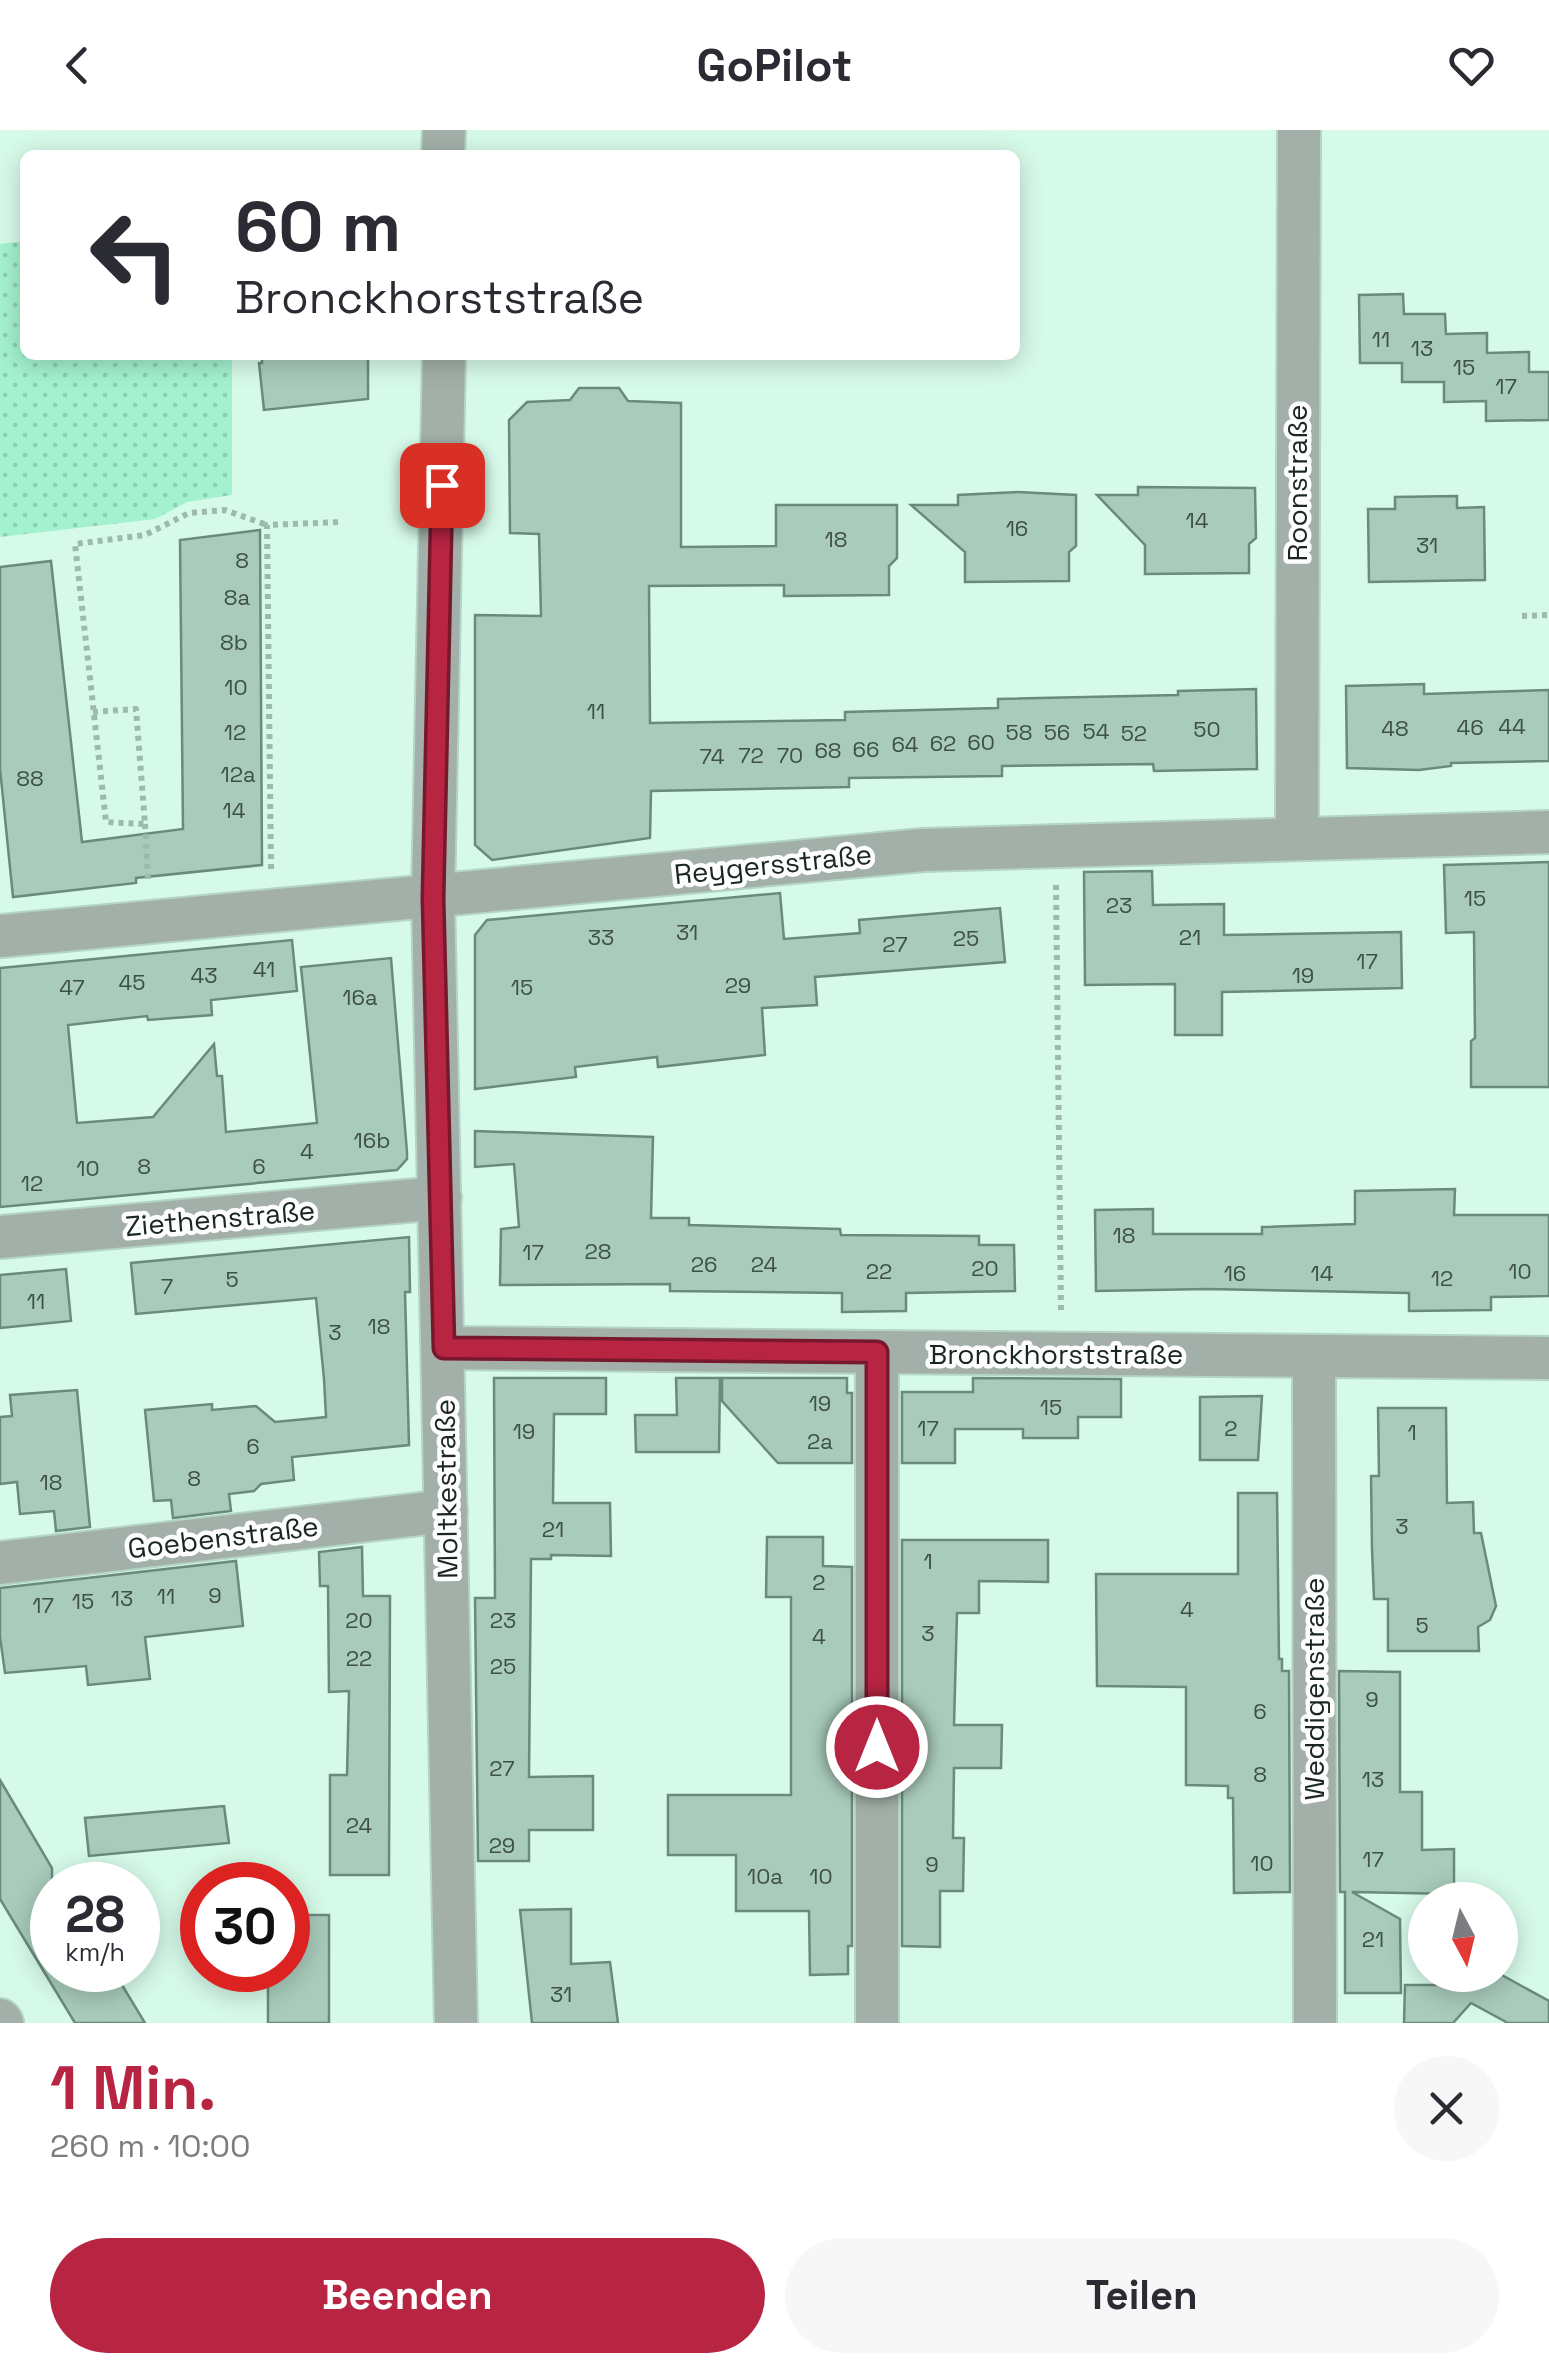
<!DOCTYPE html>
<html lang="de">
<meta charset="utf-8">
<style>
:root{--surface:#fff;--page:#f7f7f7;--text:#2b2b33;--muted:#7c7c81;--accent:#b72543}
body{margin:0;font-family:"Space Grotesk",sans-serif;background:var(--page);color:var(--text);height:100vh;display:flex;flex-direction:column;font-size:38px;white-space:nowrap}
*{box-sizing:border-box;margin:0}
p{font-size:32px;color:var(--muted)}
.icon{flex:none;width:55px;height:55px;fill:none;stroke:currentColor;stroke-width:2;stroke-linecap:round;stroke-linejoin:round}
.map{position:relative;height:1893px;overflow:hidden}
.sheet{display:flex;flex-direction:column;background:var(--surface);flex:1}
.sheet>*{flex:none}
.guide{position:absolute;left:20px;top:20px;width:1000px;height:210px;border-radius:15px;box-shadow:0 5px 25px #0003;background:#fff;color:var(--text);overflow:hidden}
.needle{width:65px;rotate:173deg}
.fabs{position:absolute;left:1408px;top:1752px;display:grid;gap:20px}
.fabs a{display:grid;place-items:center;width:110px;height:110px;border-radius:50%;background:var(--surface);box-shadow:0 5px 25px #0003;font-size:50px}
.speed{position:absolute;left:30px;top:1732px;display:flex;gap:20px;font-size:50px;font-weight:700;text-align:center}
.speed>*{display:grid;place-content:center;width:130px;height:130px;border-radius:50%;background:var(--surface);box-shadow:0 5px 25px #0003;line-height:1}
.speed small{font-size:25px;font-weight:400}
.speed .limit{border:15px solid #d22;background:#fff;color:#111}
.pin{position:absolute;display:grid;place-items:center;width:85px;height:85px;color:#fff;margin:-42px;border-radius:20px;box-shadow:0 5px 15px #0006}
.me{position:absolute;width:110px;margin:-55px;rotate:0deg;stroke-linejoin:round;filter:drop-shadow(0 0 8px #0008)}
.turn{display:flex;align-items:center;gap:35px;height:210px;padding:0 50px;font-size:45px}
.turn .icon{width:130px;height:130px;stroke-width:2.5}
.turn b{display:block;font-size:70px;line-height:85px}
.round{display:grid;place-items:center;flex:none;width:105px;height:105px;border-radius:52px;background:var(--page)}
.head{display:flex;align-items:center;justify-content:space-between;height:170px;padding:0 50px}
h1{font-size:60px;font-weight:700;line-height:75px;color:var(--accent)}
.action{display:flex;gap:20px;margin-top:auto;padding:20px 50px}
.action a{flex:1;height:115px;border-radius:60px;background:var(--accent);color:#fff;font-size:40px;font-weight:700;line-height:115px;text-align:center}
.action a+a{background:var(--page);color:var(--text)}
header{display:flex;justify-content:space-between;align-items:center;height:130px;padding:0 50px;background:var(--surface);font-size:45px;font-weight:700}
.map>svg:first-child{display:block}
.grass{fill:url(#grass-dots)}
.building{fill:#a8cbbb;stroke:#6a8b7c;stroke-width:2.5}
.lines{fill:none;stroke-linecap:round;stroke-linejoin:round}
.street-casing{stroke:#b4d4c5;stroke-width:46}
.path{stroke:#9dbaad;stroke-width:6;stroke-dasharray:5 5;stroke-linecap:butt}
.street{stroke:#a2b0a9;stroke-width:42}
.route-casing{stroke:#77182c;stroke-width:25}
.route{stroke:#b72543;stroke-width:18}
.labels{text-anchor:middle;stroke-width:9;stroke-linejoin:round;paint-order:stroke}
.number-label{font-size:22px;fill:#3e5048}
.street-label{font-size:28px;fill:#1a2721;stroke:#fdfdfd}
</style>
<header><svg class="icon" aria-label="back" viewBox="0 0 24 24"><path d="M15 5l-7 7 7 7"/></svg>GoPilot<svg class="icon" aria-label="heart" viewBox="0 0 24 24"><path d="M12 20l-8-8c-3-5 5-10 8-4 3-6 11-1 8 4z"/></svg></header>
<div class="map">
<svg width="1549" height="1893" viewBox="0 0 1549 1893">
<defs>
<pattern id="grass-dots" width="8" height="8" patternUnits="userSpaceOnUse" patternTransform="scale(2.5)"><rect width="8" height="8" fill="#a3f1cf"/><path d="M2 2h.1M6 6h.1" fill="none" stroke="#8ccfb1" stroke-width="1.8" stroke-linecap="round"/></pattern>
</defs>
<rect width="100%" height="100%" fill="#d6fae9"/>
<path class="grass" d="M 25,111 L 25,225 L 232,225 L 232,365 L 187,372 L 155,389 L 0,407 L 0,114 Z"/>
<g class="building">
<path d="M 1403,164 L 1404,184 L 1445,184 L 1446,204 L 1487,203 L 1487,223 L 1529,222 L 1529,242 L 1549,242 L 1549,290 L 1486,291 L 1486,271 L 1444,272 L 1444,252 L 1402,252 L 1402,233 L 1360,233 L 1359,165 Z"/>
<path d="M 262,225 L 368,225 L 368,269 L 264,280 L 259,233 L 262,233 Z"/>
<path d="M 579,258 L 619,258 L 628,271 L 681,273 L 681,417 L 776,416 L 776,375 L 897,375 L 897,428 L 889,436 L 889,465 L 784,466 L 784,455 L 649,456 L 650,593 L 845,590 L 845,582 L 998,578 L 998,569 L 1178,565 L 1178,561 L 1256,559 L 1257,639 L 1154,641 L 1153,634 L 1002,636 L 1002,646 L 849,648 L 849,657 L 651,661 L 650,708 L 492,730 L 475,715 L 475,485 L 541,486 L 539,404 L 510,403 L 509,290 L 527,272 L 570,270 Z"/>
<path d="M 1138,357 L 1255,358 L 1256,408 L 1249,414 L 1249,443 L 1145,444 L 1145,415 L 1097,365 L 1138,365 Z"/>
<path d="M 1018,362 L 1076,365 L 1076,416 L 1069,422 L 1069,451 L 965,452 L 965,422 L 911,375 L 958,375 L 958,365 Z"/>
<path d="M 1457,366 L 1457,378 L 1484,377 L 1485,450 L 1369,452 L 1368,379 L 1395,379 L 1395,367 Z"/>
<path d="M 260,400 L 262,735 L 136,748 L 136,753 L 13,767 L 0,639 L 0,437 L 51,431 L 82,712 L 183,699 L 180,410 Z"/>
<path d="M 1424,554 L 1424,564 L 1549,560 L 1549,631 L 1451,633 L 1451,636 L 1419,640 L 1347,638 L 1346,556 Z"/>
<path d="M 1549,732 L 1549,957 L 1471,957 L 1471,911 L 1475,908 L 1474,802 L 1446,803 L 1444,735 Z"/>
<path d="M 1152,741 L 1153,775 L 1224,774 L 1224,805 L 1401,802 L 1402,858 L 1222,862 L 1222,905 L 1175,905 L 1175,854 L 1085,855 L 1084,742 Z"/>
<path d="M 780,763 L 784,809 L 860,803 L 859,790 L 1000,778 L 1005,832 L 815,847 L 817,875 L 762,878 L 765,925 L 658,937 L 657,927 L 575,937 L 576,947 L 475,959 L 475,805 L 487,790 Z"/>
<path d="M 292,810 L 297,861 L 211,870 L 212,885 L 148,890 L 147,886 L 68,895 L 77,993 L 153,987 L 214,914 L 217,946 L 222,946 L 226,1002 L 317,993 L 301,837 L 391,828 L 407,1022 L 407,1029 L 397,1040 L 0,1077 L 0,838 Z"/>
<path d="M 475,1001 L 653,1007 L 651,1088 L 689,1088 L 689,1095 L 840,1099 L 841,1105 L 979,1106 L 979,1115 L 1014,1115 L 1015,1161 L 906,1163 L 906,1181 L 842,1182 L 842,1163 L 670,1161 L 670,1154 L 500,1155 L 501,1099 L 519,1097 L 514,1034 L 475,1037 Z"/>
<path d="M 1455,1059 L 1454,1085 L 1549,1085 L 1549,1166 L 1491,1167 L 1491,1180 L 1409,1181 L 1409,1163 L 1207,1159 L 1096,1161 L 1095,1080 L 1153,1079 L 1153,1104 L 1262,1104 L 1262,1097 L 1355,1094 L 1355,1061 Z"/>
<path d="M 409,1107 L 410,1162 L 405,1162 L 409,1315 L 292,1327 L 294,1350 L 261,1354 L 254,1361 L 229,1364 L 231,1381 L 173,1388 L 171,1370 L 154,1371 L 145,1280 L 212,1274 L 212,1280 L 256,1276 L 275,1292 L 326,1287 L 324,1249 L 316,1168 L 136,1184 L 131,1133 Z"/>
<path d="M 66,1139 L 71,1191 L 0,1198 L 0,1145 Z"/>
<path d="M 494,1248 L 606,1248 L 606,1284 L 554,1284 L 553,1373 L 610,1373 L 611,1426 L 551,1425 L 551,1429 L 531,1429 L 529,1647 L 593,1646 L 593,1700 L 529,1700 L 529,1731 L 478,1731 L 475,1468 L 495,1468 Z"/>
<path d="M 676,1248 L 720,1248 L 719,1322 L 636,1322 L 635,1285 L 677,1285 Z"/>
<path d="M 722,1248 L 847,1248 L 847,1263 L 852,1263 L 852,1333 L 778,1333 L 722,1271 Z"/>
<path d="M 973,1248 L 1121,1249 L 1121,1287 L 1078,1287 L 1078,1308 L 1023,1308 L 1023,1299 L 955,1299 L 955,1333 L 902,1333 L 902,1262 L 973,1262 Z"/>
<path d="M 77,1260 L 90,1397 L 56,1401 L 54,1381 L 20,1384 L 17,1352 L 0,1354 L 0,1287 L 12,1286 L 10,1265 Z"/>
<path d="M 1262,1266 L 1258,1330 L 1200,1330 L 1200,1267 Z"/>
<path d="M 1378,1278 L 1446,1278 L 1447,1373 L 1473,1372 L 1474,1403 L 1481,1403 L 1496,1476 L 1490,1490 L 1478,1497 L 1479,1521 L 1388,1521 L 1388,1469 L 1374,1469 L 1372,1419 L 1371,1346 L 1379,1346 Z"/>
<path d="M 1238,1363 L 1277,1363 L 1279,1529 L 1282,1529 L 1282,1541 L 1289,1541 L 1290,1762 L 1234,1763 L 1233,1668 L 1228,1668 L 1228,1656 L 1186,1655 L 1186,1557 L 1097,1556 L 1096,1444 L 1238,1444 Z"/>
<path d="M 767,1407 L 823,1407 L 823,1436 L 852,1437 L 852,1816 L 848,1816 L 848,1844 L 810,1845 L 809,1781 L 736,1781 L 736,1725 L 668,1725 L 668,1665 L 791,1665 L 791,1467 L 766,1467 Z"/>
<path d="M 902,1410 L 1048,1410 L 1048,1452 L 979,1451 L 979,1483 L 957,1483 L 954,1595 L 1002,1595 L 1001,1638 L 954,1638 L 953,1708 L 964,1708 L 963,1761 L 940,1761 L 940,1817 L 902,1816 Z"/>
<path d="M 362,1417 L 363,1466 L 390,1466 L 389,1745 L 330,1745 L 330,1645 L 347,1645 L 349,1561 L 329,1562 L 328,1456 L 320,1456 L 319,1422 Z"/>
<path d="M 236,1431 L 243,1496 L 145,1507 L 150,1549 L 88,1555 L 86,1536 L 5,1543 L 0,1507 L 0,1458 Z"/>
<path d="M 1339,1541 L 1400,1542 L 1400,1662 L 1422,1662 L 1422,1720 L 1454,1719 L 1454,1764 L 1352,1762 L 1400,1789 L 1401,1863 L 1345,1863 L 1345,1762 L 1340,1762 Z"/>
<path d="M 0,1650 L 52,1738 L 52,1840 L 113,1840 L 145,1893 L 75,1893 L 0,1769 Z"/>
<path d="M 224,1676 L 229,1713 L 89,1726 L 85,1688 Z"/>
<path d="M 571,1779 L 571,1834 L 610,1832 L 618,1893 L 532,1893 L 520,1780 Z"/>
<path d="M 288,1785 L 329,1785 L 329,1893 L 268,1893 L 268,1840 L 288,1840 Z"/>
<path d="M 1500,1844 L 1549,1871 L 1549,1893 L 1508,1893 L 1471,1873 L 1453,1893 L 1404,1893 L 1405,1855 L 1466,1855 L 1475,1845 Z"/>
</g>
<g class="lines">
<g class="street-casing">
<g id="street">
<path d="M 443,25 L 444,0"/>
<path d="M 444,225 L 433,767 L 456,1893"/>
<path d="M 1297,707 L 1299,0"/>
<path d="M 0,806 L 923,720 L 1549,702"/>
<path d="M 0,1107 L 440,1068"/>
<path d="M 444,1218 L 1549,1228"/>
<path d="M 877,1222 L 877,1893"/>
<path d="M 1314,1226 L 1315,1893"/>
<path d="M 0,1433 L 446,1381"/>
<path d="M 0,1890 L 2,1893"/>
</g>
</g>
<g class="path">
<path d="M 1522,486 L 1549,485"/>
<path d="M 93,582 L 136,579 L 145,694 L 106,692 L 75,414 L 145,405 L 189,383 L 225,380 L 267,395"/>
<path d="M 145,694 L 148,750"/>
<path d="M 271,739 L 267,395 L 341,392"/>
<path d="M 1056,755 L 1061,1183"/>
</g>
<use href="#street" class="street"/>
</g>
<g class="lines">
<g class="route-casing">
<path id="route" d="M 442,355 L 433,768 L 444,1218 L 877,1222 L 877,1617"/>
</g>
<use href="#route" class="route"/>
</g>
<g class="labels">
<g class="number-label">
<text x="1381" y="217">11</text>
<text x="1422" y="226">13</text>
<text x="1464" y="245">15</text>
<text x="1506" y="264">17</text>
<text x="1197" y="398">14</text>
<text x="1017" y="406">16</text>
<text x="836" y="417">18</text>
<text x="1427" y="423">31</text>
<text x="242" y="438">8</text>
<text x="237" y="475">8a</text>
<text x="234" y="520">8b</text>
<text x="236" y="565">10</text>
<text x="596" y="589">11</text>
<text x="1512" y="604">44</text>
<text x="1470" y="605">46</text>
<text x="1395" y="606">48</text>
<text x="1207" y="607">50</text>
<text x="1096" y="609">54</text>
<text x="235" y="610">12</text>
<text x="1019" y="610">58</text>
<text x="1057" y="610">56</text>
<text x="1134" y="611">52</text>
<text x="981" y="620">60</text>
<text x="943" y="621">62</text>
<text x="905" y="622">64</text>
<text x="866" y="627">66</text>
<text x="828" y="628">68</text>
<text x="751" y="633">72</text>
<text x="790" y="633">70</text>
<text x="712" y="634">74</text>
<text x="238" y="652">12a</text>
<text x="30" y="656">88</text>
<text x="234" y="688">14</text>
<text x="1475" y="776">15</text>
<text x="1119" y="783">23</text>
<text x="687" y="810">31</text>
<text x="601" y="815">33</text>
<text x="1190" y="815">21</text>
<text x="966" y="816">25</text>
<text x="895" y="822">27</text>
<text x="1367" y="839">17</text>
<text x="264" y="847">41</text>
<text x="204" y="853">43</text>
<text x="1303" y="853">19</text>
<text x="132" y="860">45</text>
<text x="738" y="863">29</text>
<text x="72" y="865">47</text>
<text x="522" y="865">15</text>
<text x="360" y="875">16a</text>
<text x="372" y="1018">16b</text>
<text x="307" y="1029">4</text>
<text x="144" y="1044">8</text>
<text x="259" y="1044">6</text>
<text x="88" y="1046">10</text>
<text x="32" y="1061">12</text>
<text x="1124" y="1113">18</text>
<text x="598" y="1129">28</text>
<text x="533" y="1130">17</text>
<text x="704" y="1142">26</text>
<text x="764" y="1142">24</text>
<text x="985" y="1146">20</text>
<text x="879" y="1149">22</text>
<text x="1520" y="1149">10</text>
<text x="1235" y="1151">16</text>
<text x="1322" y="1151">14</text>
<text x="1442" y="1156">12</text>
<text x="232" y="1157">5</text>
<text x="167" y="1164">7</text>
<text x="36" y="1179">11</text>
<text x="379" y="1204">18</text>
<text x="335" y="1210">3</text>
<text x="820" y="1281">19</text>
<text x="1051" y="1285">15</text>
<text x="928" y="1306">17</text>
<text x="1231" y="1306">2</text>
<text x="524" y="1309">19</text>
<text x="1412" y="1310">1</text>
<text x="820" y="1319">2a</text>
<text x="253" y="1324">6</text>
<text x="194" y="1356">8</text>
<text x="51" y="1360">18</text>
<text x="1402" y="1404">3</text>
<text x="553" y="1407">21</text>
<text x="928" y="1439">1</text>
<text x="819" y="1460">2</text>
<text x="215" y="1473">9</text>
<text x="166" y="1474">11</text>
<text x="122" y="1476">13</text>
<text x="83" y="1479">15</text>
<text x="43" y="1483">17</text>
<text x="1187" y="1487">4</text>
<text x="359" y="1498">20</text>
<text x="503" y="1498">23</text>
<text x="1422" y="1503">5</text>
<text x="928" y="1511">3</text>
<text x="819" y="1514">4</text>
<text x="359" y="1536">22</text>
<text x="503" y="1544">25</text>
<text x="1372" y="1577">9</text>
<text x="1260" y="1589">6</text>
<text x="502" y="1646">27</text>
<text x="1260" y="1652">8</text>
<text x="1373" y="1657">13</text>
<text x="359" y="1703">24</text>
<text x="502" y="1723">29</text>
<text x="1373" y="1737">17</text>
<text x="1262" y="1741">10</text>
<text x="932" y="1742">9</text>
<text x="765" y="1754">10a</text>
<text x="821" y="1754">10</text>
<text x="1373" y="1817">21</text>
<text x="561" y="1872">31</text>
</g>
<g class="street-label">
<text transform="translate(1297 353) rotate(-90)" y="10">Roonstraße</text>
<text transform="translate(773 734) rotate(-6)" y="10">Reygersstraße</text>
<text transform="translate(220 1088) rotate(-5)" y="10">Ziethenstraße</text>
<text x="1056" y="1234">Bronckhorststraße</text>
<text transform="translate(446 1359) rotate(-91)" y="10">Moltkestraße</text>
<text transform="translate(223 1407) rotate(-7)" y="10">Goebenstraße</text>
<text transform="translate(1314 1559) rotate(-90)" y="10">Weddigenstraße</text>
</g>
</g>
</svg>
<div class="fabs">
<a><svg class="needle" viewBox="-14 -14 28 28"><path d="M0-13l5 13h-10z" fill="#e53935"/><path d="M0 13l5-13h-10z" fill="#7c7c81"/></svg></a>
</div>
<div class="speed"><div>28<small>km/h</small></div><div class="limit">30</div></div>
<div class="pin" style="left:442px;top:355px;background:#d93025"><svg class="icon" aria-label="arrive" viewBox="0 0 24 24"><path d="M6 21V4h12l-3 4 3 4H6"/></svg></div>
<svg class="me" style="left:877px;top:1617px" viewBox="-20 -20 40 40"><circle r="17" fill="#b72543" stroke="#fff" stroke-width="3"/><path d="M0-11L8 9 0 5-8 9z" fill="#fff"/></svg>
<div class="guide">
<div class="turn"><svg class="icon" aria-label="left" viewBox="0 0 24 24"><path d="M17 20v-9H6M10 6l-5 5 5 5"/></svg><div><b>60 m</b>Bronckhorststraße</div></div>
</div>
</div>
<section class="sheet">
<div class="head"><div><h1>1 Min.</h1><p>260 m · 10:00</p></div><a class="round"><svg class="icon" aria-label="close" viewBox="0 0 24 24"><path d="M6 6l12 12M18 6L6 18"/></svg></a></div>
<div class="action"><a>Beenden</a><a>Teilen</a></div>
</section>
